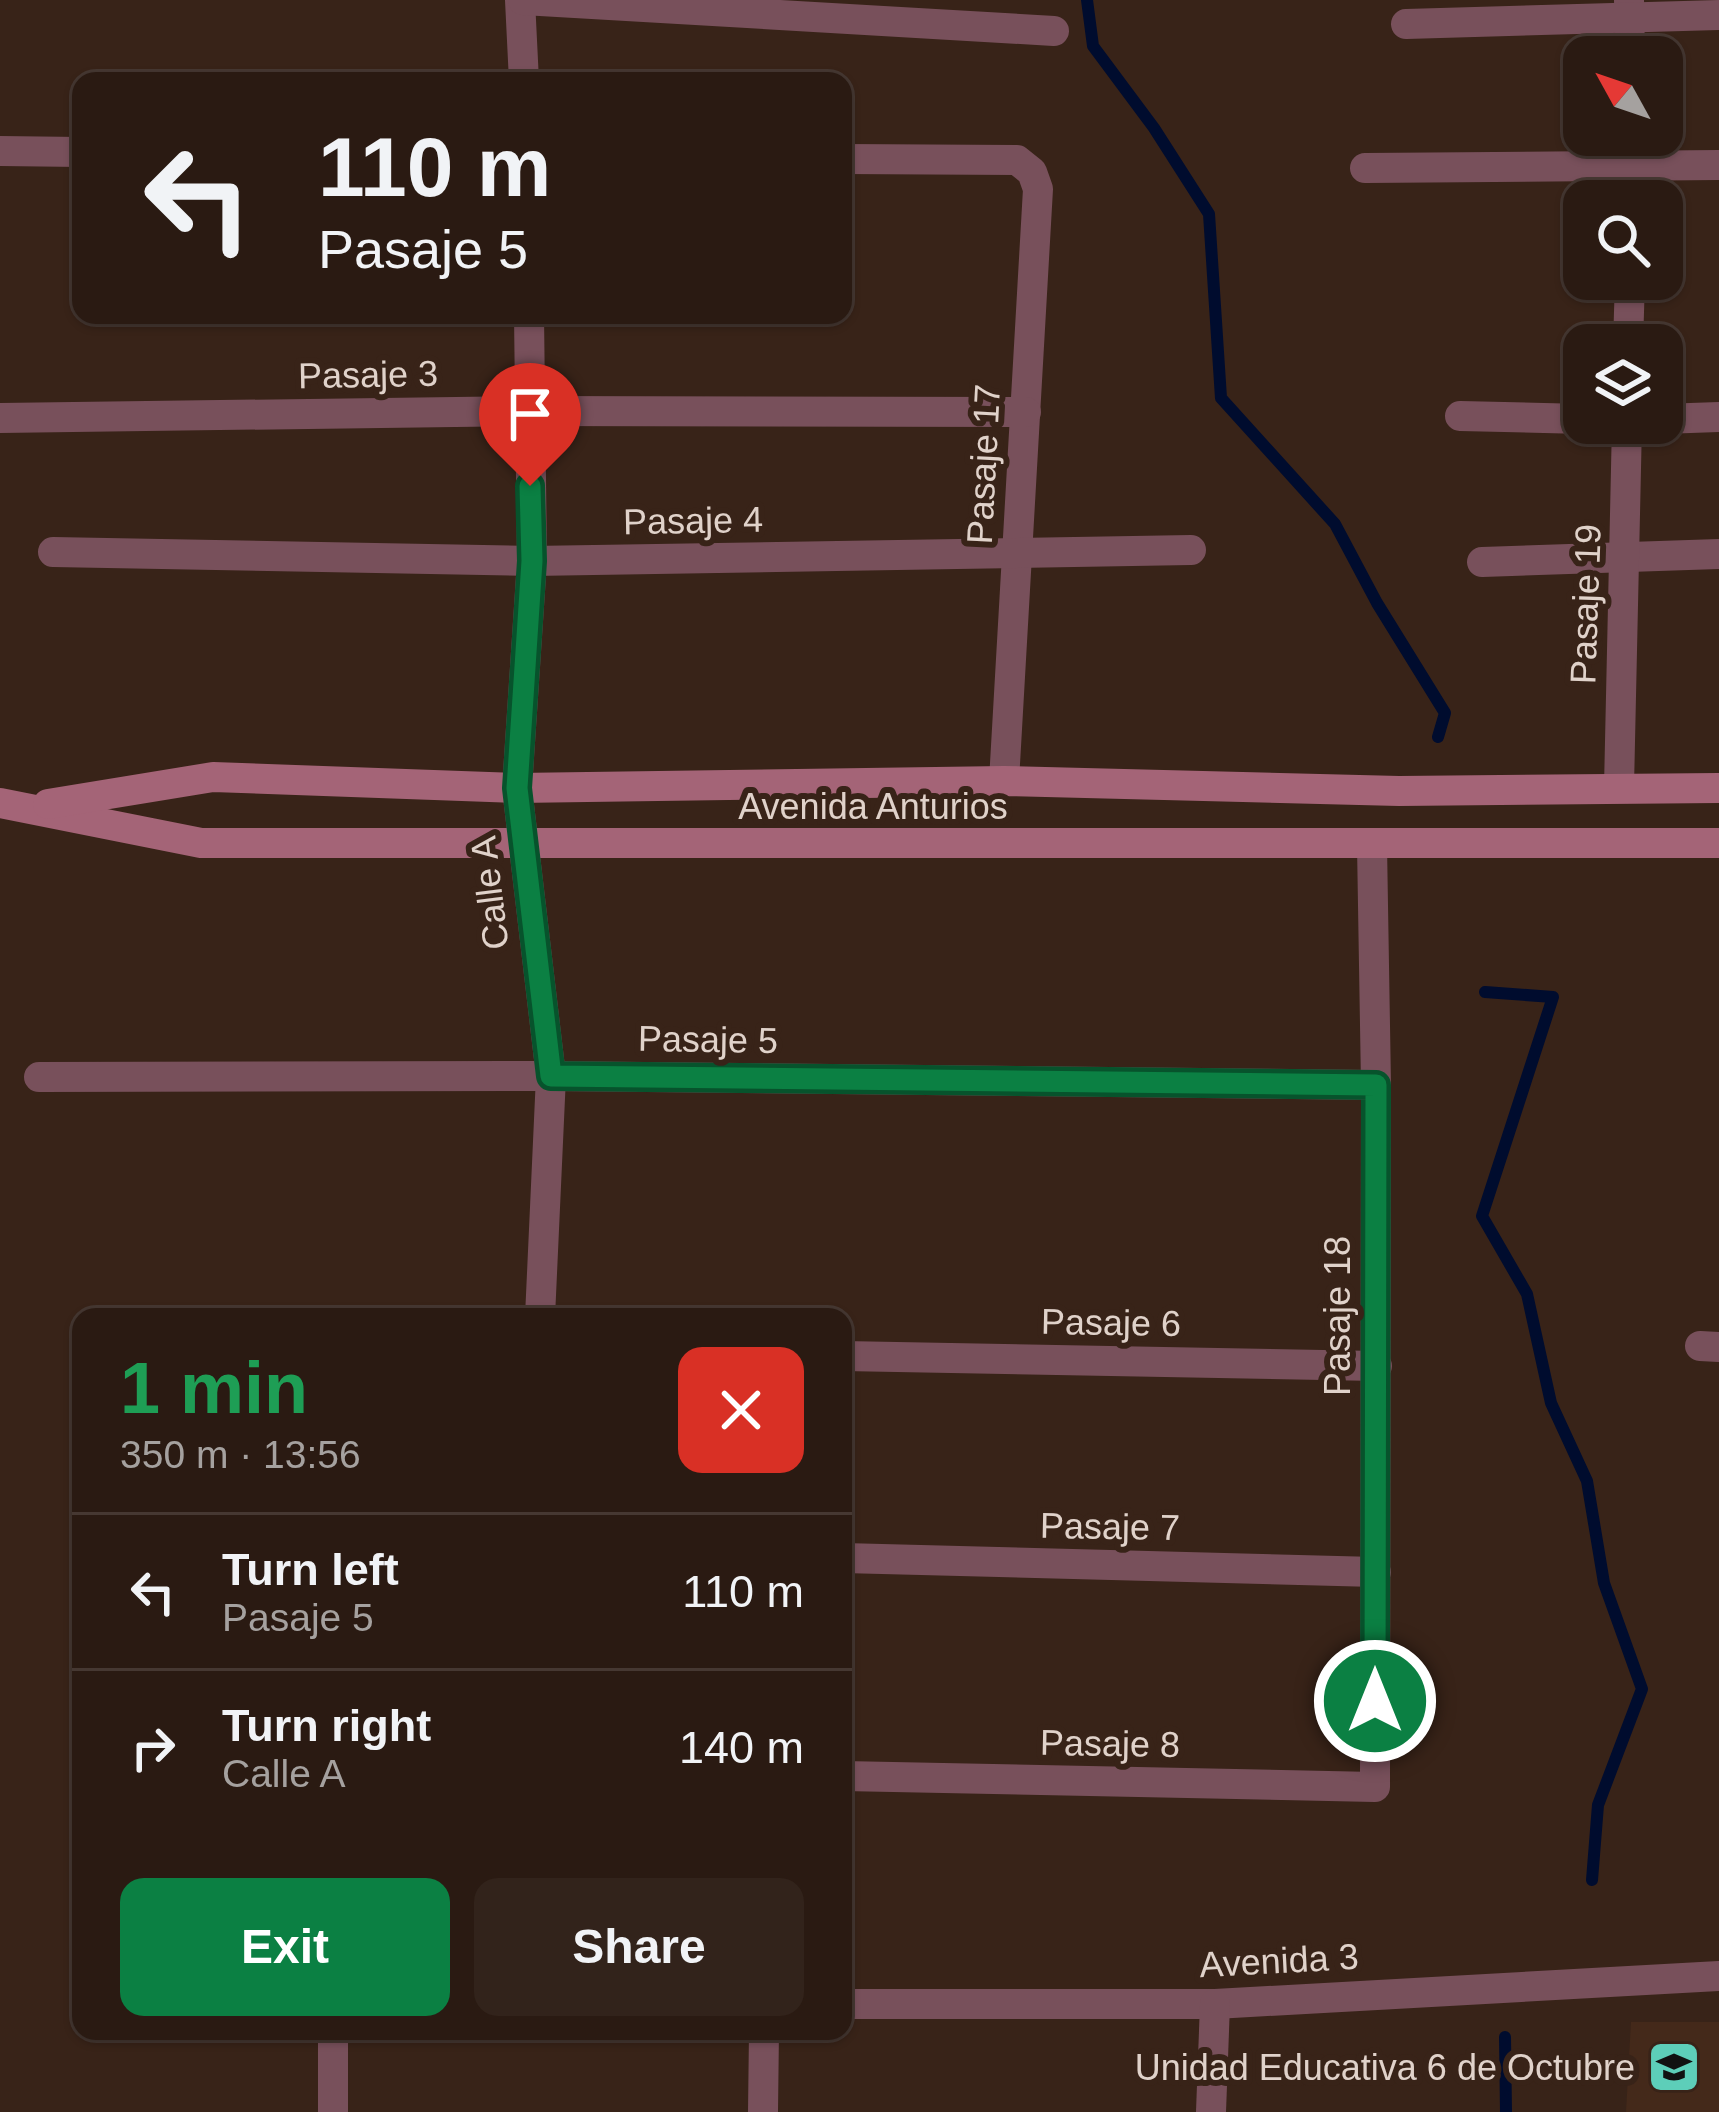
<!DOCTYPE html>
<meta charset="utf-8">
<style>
:root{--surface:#2a1a12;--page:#32231b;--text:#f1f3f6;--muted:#a5a19f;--line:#463832;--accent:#0b8043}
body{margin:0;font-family:Arial,sans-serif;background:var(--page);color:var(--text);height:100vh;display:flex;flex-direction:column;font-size:45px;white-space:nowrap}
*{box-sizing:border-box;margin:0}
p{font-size:39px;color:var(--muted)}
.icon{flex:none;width:66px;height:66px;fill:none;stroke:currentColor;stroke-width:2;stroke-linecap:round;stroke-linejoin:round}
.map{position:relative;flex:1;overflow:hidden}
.sheet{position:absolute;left:72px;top:1308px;width:780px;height:732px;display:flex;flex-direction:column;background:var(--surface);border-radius:24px;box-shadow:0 3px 9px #0004,0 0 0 3px var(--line)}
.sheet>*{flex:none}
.top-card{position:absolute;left:72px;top:72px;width:780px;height:252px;border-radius:24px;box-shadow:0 3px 9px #0004,0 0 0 3px var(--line);background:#2a1a12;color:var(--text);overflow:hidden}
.needle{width:78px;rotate:310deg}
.tools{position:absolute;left:1563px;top:36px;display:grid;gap:24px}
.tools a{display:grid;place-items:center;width:120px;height:120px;border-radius:24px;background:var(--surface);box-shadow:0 3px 9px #0004,0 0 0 3px var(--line);font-size:60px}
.pin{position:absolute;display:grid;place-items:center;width:102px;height:102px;color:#fff;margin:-123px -51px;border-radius:50% 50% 50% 0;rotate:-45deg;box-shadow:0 0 12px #0007}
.pin .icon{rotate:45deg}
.me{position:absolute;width:132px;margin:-66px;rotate:0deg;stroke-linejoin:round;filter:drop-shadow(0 0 9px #0008)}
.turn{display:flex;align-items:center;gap:42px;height:252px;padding:0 48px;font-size:54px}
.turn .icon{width:156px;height:156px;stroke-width:2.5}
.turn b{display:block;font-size:84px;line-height:102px}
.round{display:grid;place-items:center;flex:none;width:126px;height:126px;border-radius:24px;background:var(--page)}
.head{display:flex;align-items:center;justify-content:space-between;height:204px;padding:0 48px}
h1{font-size:72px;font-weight:700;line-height:90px;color:#1e9e55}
.cta{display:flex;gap:24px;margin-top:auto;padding:24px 48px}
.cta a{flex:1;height:138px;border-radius:24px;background:var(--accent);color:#fff;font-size:48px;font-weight:700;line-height:138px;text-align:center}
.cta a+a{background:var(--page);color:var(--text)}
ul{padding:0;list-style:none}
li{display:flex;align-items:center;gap:36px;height:156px;padding:0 48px;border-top:3px solid var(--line)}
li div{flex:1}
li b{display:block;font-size:45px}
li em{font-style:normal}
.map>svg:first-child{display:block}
.built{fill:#44291a}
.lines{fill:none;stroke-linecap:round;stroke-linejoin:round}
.stream{stroke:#000c2e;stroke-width:12}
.street{stroke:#78505b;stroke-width:30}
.secondary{stroke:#a46477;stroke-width:30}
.route-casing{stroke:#07532c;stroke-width:30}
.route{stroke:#0b8043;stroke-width:21}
.labels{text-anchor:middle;stroke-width:12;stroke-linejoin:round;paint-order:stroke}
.street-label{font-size:36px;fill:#e0d2ca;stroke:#382318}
.poi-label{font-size:36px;fill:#e0d2ca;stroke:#382318;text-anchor:end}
</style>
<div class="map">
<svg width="1719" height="2112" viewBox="0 0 1719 2112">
<rect width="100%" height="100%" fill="#382318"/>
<path class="built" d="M 1631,2022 L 1719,2022 L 1719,2112 L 1626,2112 Z"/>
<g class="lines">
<g class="stream">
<path d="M 1087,0 L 1093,46 L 1154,128 L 1209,214 L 1221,398 L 1335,524 L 1377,603 L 1445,713 L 1438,737"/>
<path d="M 1485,992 L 1553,997 L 1482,1216 L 1527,1294 L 1551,1403 L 1587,1481 L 1604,1583 L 1642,1689 L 1598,1805 L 1592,1880"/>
<path d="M 1505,2037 L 1506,2112"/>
</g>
<g class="street">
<path d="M 520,0 L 524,81"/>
<path d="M 523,0 L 1054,31"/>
<path d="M 1629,0 L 1630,57"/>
<path d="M 1406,24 L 1719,15"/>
<path d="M 0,151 L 81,152"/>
<path d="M 843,159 L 1017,160 L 1032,172 L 1038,189 L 1004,781"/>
<path d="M 1365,168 L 1719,165"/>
<path d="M 1631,201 L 1631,135"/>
<path d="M 529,315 L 532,561 L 517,788 L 551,1076 L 540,1317"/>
<path d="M 1628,345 L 1630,279"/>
<path d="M 1460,416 L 1584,419"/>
<path d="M 0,418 L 529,411 L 1026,412"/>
<path d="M 1662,419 L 1719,417"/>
<path d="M 53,552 L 532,561 L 1191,550"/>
<path d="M 1482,562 L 1719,554"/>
<path d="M 1619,787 L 1627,423"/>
<path d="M 39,1077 L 551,1076 L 1376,1085"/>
<path d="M 1700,1346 L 1719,1347"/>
<path d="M 843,1356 L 1377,1366"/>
<path d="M 843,1558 L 1376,1572"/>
<path d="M 843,1776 L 1375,1787 L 1376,1085 L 1372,845"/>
<path d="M 843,2004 L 1215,2004 L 1719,1976"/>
<path d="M 333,2112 L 333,2031"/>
<path d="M 763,2112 L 764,2031"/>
<path d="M 1211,2112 L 1215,2004"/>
</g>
<g class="secondary">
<path d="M 0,803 L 201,843 L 1719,843"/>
<path d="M 48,804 L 213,777 L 517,788 L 1004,781 L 1399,791 L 1719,788"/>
</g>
</g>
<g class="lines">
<g class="route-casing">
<path id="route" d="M 530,486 L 532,561 L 517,788 L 551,1076 L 1376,1085 L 1375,1701"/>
</g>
<use href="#route" class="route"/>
</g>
<defs>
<g id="school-square" transform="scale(2.7)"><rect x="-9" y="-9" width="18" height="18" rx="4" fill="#5dceb9" stroke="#382318"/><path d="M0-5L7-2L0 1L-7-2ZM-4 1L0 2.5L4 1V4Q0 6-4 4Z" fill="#111"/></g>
</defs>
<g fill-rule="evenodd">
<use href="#school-square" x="1674" y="2067"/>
</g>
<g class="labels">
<g class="street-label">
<text transform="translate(368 374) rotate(-1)" y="13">Pasaje 3</text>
<text transform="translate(983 464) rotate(-87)" y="13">Pasaje 17</text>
<text transform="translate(693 520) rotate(-1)" y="13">Pasaje 4</text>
<text transform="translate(1585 604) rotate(-88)" y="13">Pasaje 19</text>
<text x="873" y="819">Avenida Anturios</text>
<text transform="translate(489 893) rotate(-97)" y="13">Calle A</text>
<text transform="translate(708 1039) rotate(1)" y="13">Pasaje 5</text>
<text transform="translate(1337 1316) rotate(-90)" y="13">Pasaje 18</text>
<text transform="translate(1111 1322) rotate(1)" y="13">Pasaje 6</text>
<text transform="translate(1110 1526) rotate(1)" y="13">Pasaje 7</text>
<text transform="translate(1110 1743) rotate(1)" y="13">Pasaje 8</text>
<text transform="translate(1279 1960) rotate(-3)" y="13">Avenida 3</text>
</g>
<g class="poi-label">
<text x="1635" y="2080">Unidad Educativa 6 de Octubre</text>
</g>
</g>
</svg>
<div class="tools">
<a><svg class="needle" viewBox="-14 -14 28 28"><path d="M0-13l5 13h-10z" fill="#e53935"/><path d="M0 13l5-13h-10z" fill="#a5a19f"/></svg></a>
<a><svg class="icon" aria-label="search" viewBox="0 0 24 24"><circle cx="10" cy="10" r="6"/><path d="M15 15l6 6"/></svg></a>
<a><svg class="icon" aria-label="layers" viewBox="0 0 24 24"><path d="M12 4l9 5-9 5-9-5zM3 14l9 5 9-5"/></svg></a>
</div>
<div class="pin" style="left:530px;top:486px;background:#d93025"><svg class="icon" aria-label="arrive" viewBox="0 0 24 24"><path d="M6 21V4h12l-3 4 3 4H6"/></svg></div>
<svg class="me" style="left:1375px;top:1701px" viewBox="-20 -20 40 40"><circle r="17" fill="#0b8043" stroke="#fff" stroke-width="3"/><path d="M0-11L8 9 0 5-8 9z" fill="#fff"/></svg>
<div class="top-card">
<div class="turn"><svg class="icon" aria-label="left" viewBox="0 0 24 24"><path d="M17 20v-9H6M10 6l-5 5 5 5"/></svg><div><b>110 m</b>Pasaje 5</div></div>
</div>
<section class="sheet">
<div class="head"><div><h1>1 min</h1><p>350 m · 13:56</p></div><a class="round" style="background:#d93025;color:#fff"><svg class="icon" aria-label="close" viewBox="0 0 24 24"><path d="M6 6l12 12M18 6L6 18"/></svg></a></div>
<ul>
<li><svg class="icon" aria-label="left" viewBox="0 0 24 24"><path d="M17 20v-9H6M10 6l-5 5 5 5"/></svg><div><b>Turn left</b><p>Pasaje 5</p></div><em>110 m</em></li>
<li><svg class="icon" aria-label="right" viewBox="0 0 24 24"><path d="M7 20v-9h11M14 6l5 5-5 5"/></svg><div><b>Turn right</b><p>Calle A</p></div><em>140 m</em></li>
</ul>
<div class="cta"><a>Exit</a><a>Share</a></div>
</section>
</div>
